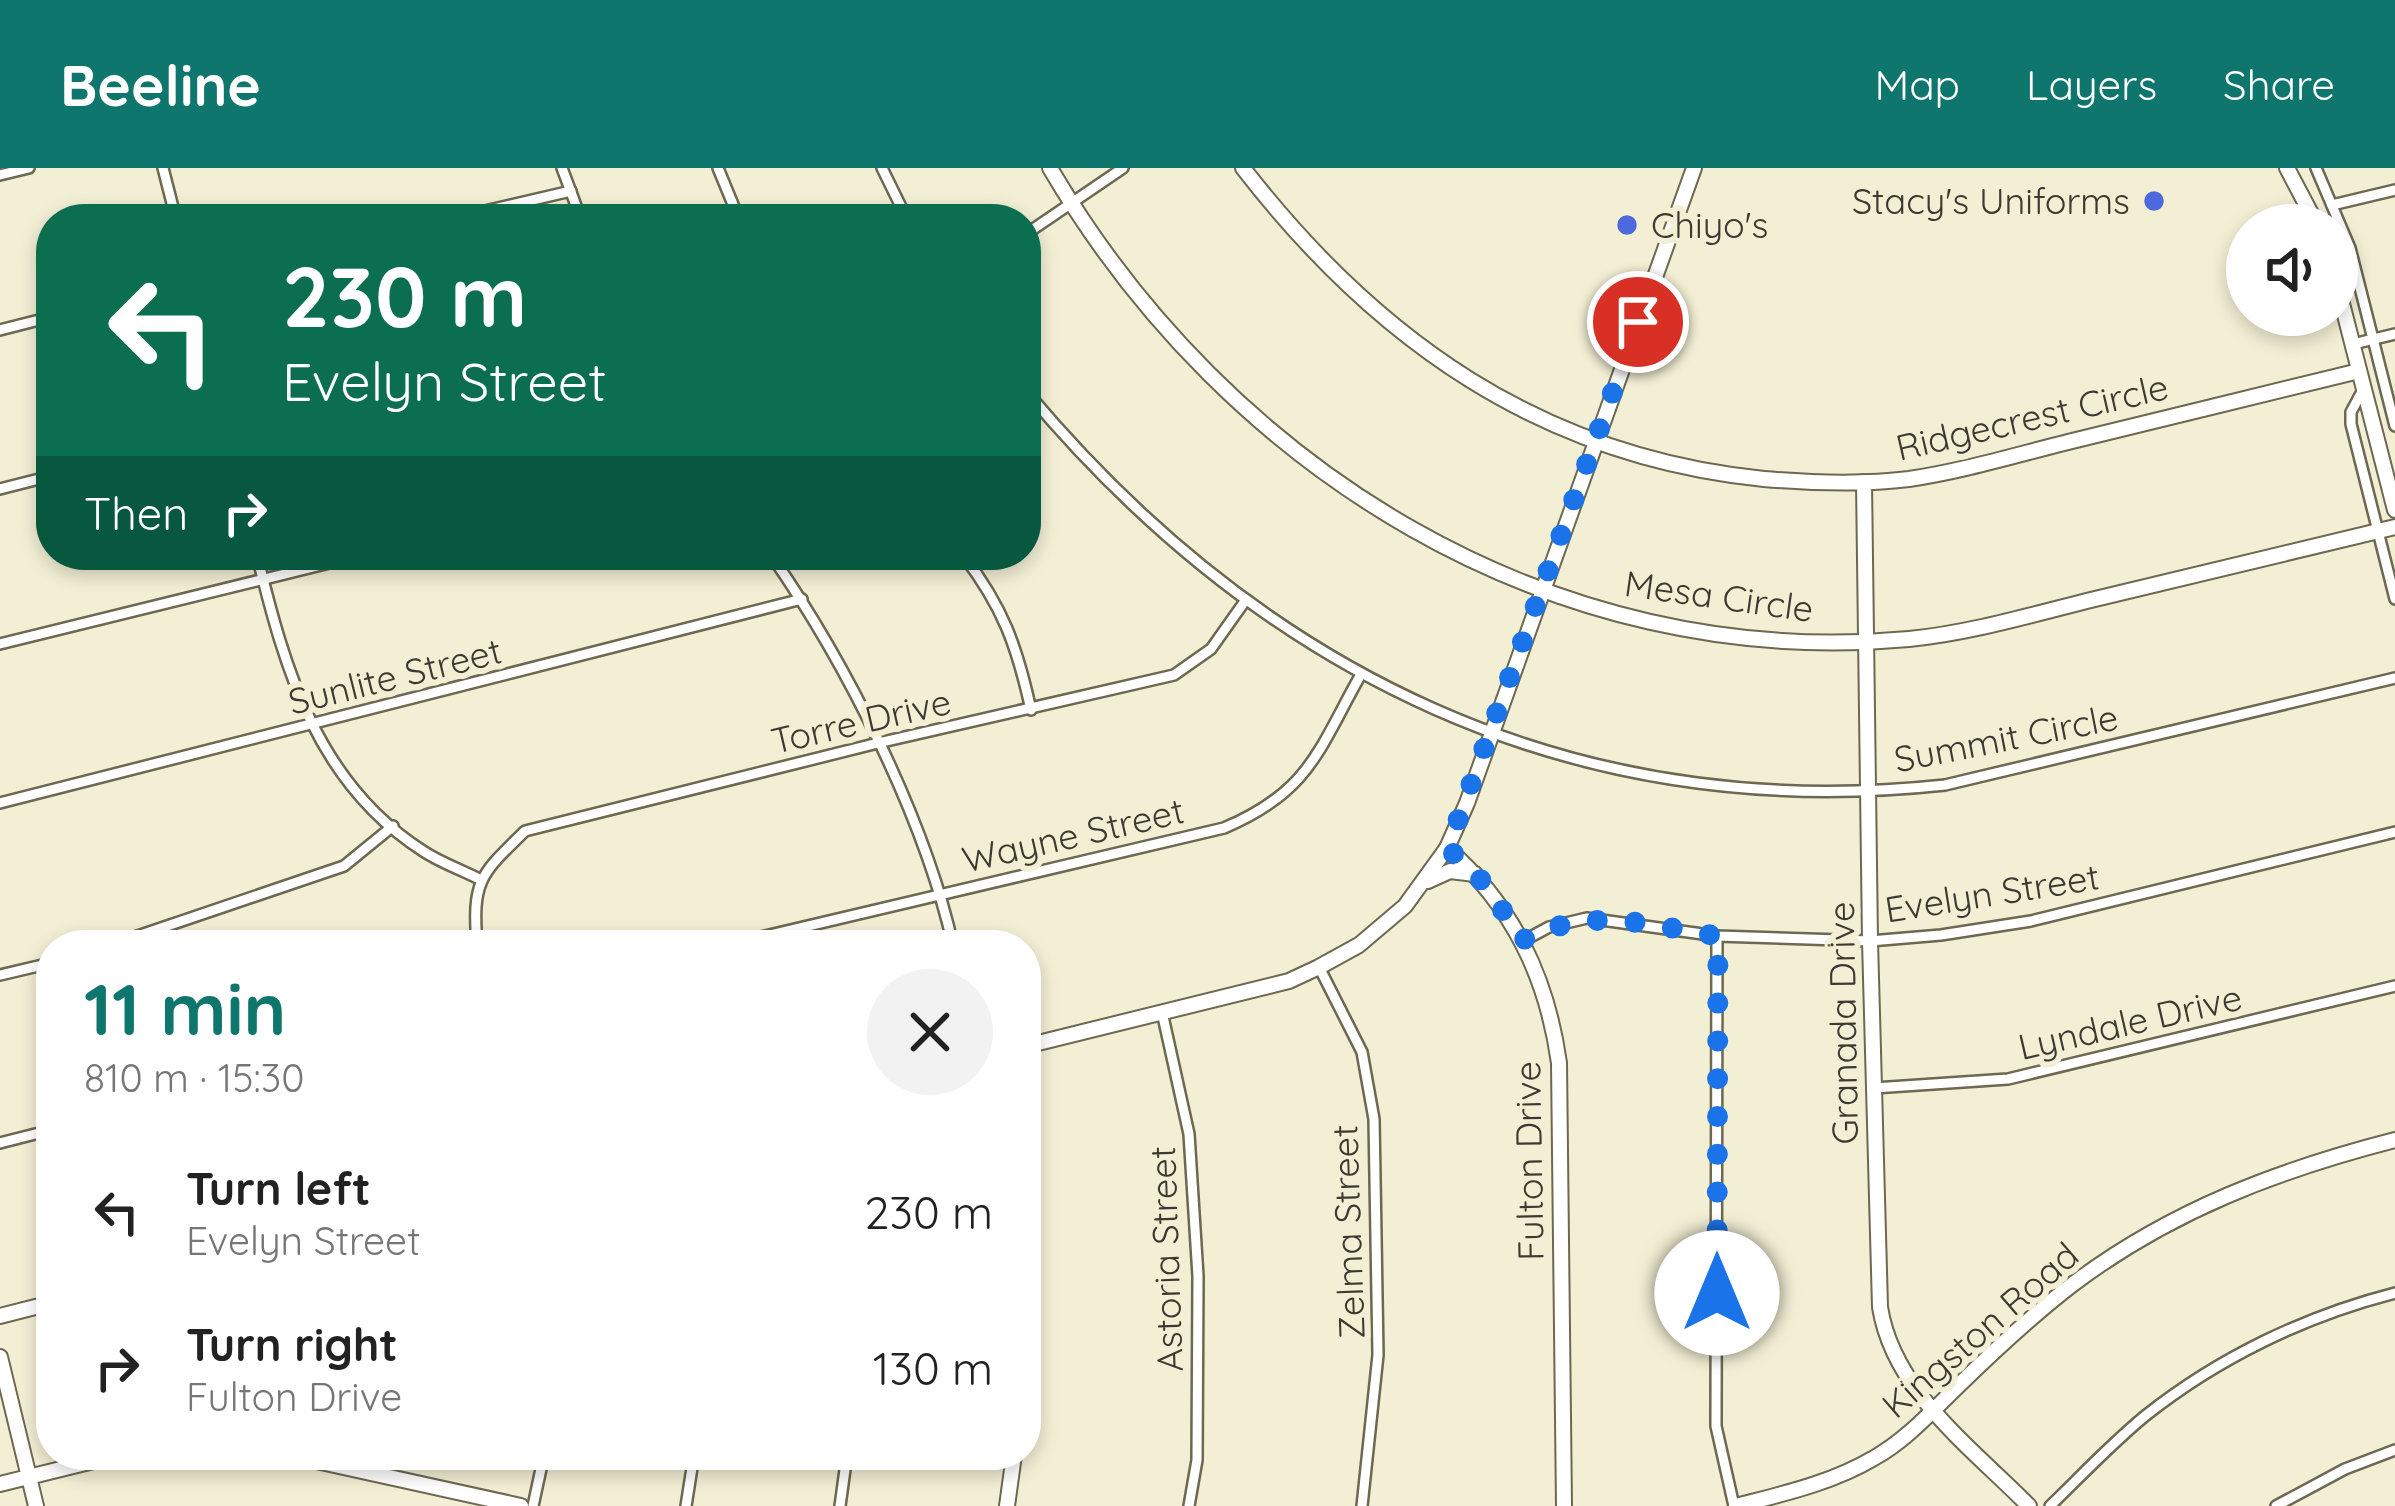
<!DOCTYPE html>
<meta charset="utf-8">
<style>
:root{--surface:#fff;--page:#f2f2f2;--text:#222;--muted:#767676;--accent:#0f766e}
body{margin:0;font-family:Quicksand,sans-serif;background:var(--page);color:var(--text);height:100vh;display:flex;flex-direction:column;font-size:45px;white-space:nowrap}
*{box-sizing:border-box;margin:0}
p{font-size:39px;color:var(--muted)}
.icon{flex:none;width:66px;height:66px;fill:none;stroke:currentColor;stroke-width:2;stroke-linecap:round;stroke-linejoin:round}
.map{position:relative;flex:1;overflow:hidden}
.details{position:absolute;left:36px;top:762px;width:1005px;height:540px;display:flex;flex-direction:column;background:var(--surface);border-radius:48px;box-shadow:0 6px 18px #0003}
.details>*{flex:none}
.banner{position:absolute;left:36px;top:36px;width:1005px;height:366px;border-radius:48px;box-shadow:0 6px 18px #0003;background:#0b6e4f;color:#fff;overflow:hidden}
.controls{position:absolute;left:2226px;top:36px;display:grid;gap:24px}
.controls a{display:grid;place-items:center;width:132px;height:132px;border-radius:50%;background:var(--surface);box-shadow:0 6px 18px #0003;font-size:60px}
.pin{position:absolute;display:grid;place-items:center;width:102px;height:102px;color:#fff;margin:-51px;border:6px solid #fff;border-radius:50%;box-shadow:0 3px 12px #0007}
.me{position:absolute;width:132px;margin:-66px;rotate:0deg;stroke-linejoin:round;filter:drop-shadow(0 0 9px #0008)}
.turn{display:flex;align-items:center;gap:42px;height:252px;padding:0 48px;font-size:54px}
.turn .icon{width:156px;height:156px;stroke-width:2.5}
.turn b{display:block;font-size:84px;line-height:102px}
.then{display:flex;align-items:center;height:114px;padding:0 48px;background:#0003;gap:24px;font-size:45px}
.round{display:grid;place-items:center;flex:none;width:126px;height:126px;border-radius:63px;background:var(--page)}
.headline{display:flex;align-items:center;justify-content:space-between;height:204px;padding:0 48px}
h1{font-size:72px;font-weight:700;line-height:90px;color:var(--accent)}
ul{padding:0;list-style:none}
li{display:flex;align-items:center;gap:36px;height:156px;padding:0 48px}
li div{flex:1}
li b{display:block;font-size:45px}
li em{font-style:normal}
header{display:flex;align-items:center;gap:72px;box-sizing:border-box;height:168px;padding:0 60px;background:var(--accent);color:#fff}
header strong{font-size:57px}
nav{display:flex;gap:66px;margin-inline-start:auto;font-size:42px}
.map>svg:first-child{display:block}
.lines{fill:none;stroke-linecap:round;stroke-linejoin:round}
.street-casing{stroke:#6c6851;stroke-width:14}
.secondary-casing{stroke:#6c6851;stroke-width:18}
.street{stroke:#fff;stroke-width:9}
.secondary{stroke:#fff;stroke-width:14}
.route{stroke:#1a73e8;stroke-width:21;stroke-dasharray:0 37.8}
.poi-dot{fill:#4c6ade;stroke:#f3efd5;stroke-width:4.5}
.labels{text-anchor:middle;stroke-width:12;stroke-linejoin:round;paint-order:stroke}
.poi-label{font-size:36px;fill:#3c3a30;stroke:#f3efd5;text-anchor:end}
.street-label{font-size:36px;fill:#3c3a30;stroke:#f3efd5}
</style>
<header>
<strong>Beeline</strong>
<nav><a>Map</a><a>Layers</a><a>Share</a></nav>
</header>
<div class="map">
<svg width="2395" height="1338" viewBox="0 0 2395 1338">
<rect width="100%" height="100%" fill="#f3efd5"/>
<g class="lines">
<g class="street-casing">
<g id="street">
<path d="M 163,0 L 176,51"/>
<path d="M 562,0 L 581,51"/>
<path d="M 718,0 L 739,51"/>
<path d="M 882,0 L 907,51"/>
<path d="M 2316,0 L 2350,80 L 2395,258"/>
<path d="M 0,7 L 29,0"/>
<path d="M 2332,37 L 2395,22"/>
<path d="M 450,51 L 571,23"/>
<path d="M 1026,66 L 1123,0"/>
<path d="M 0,162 L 51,149"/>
<path d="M 2353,176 L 2395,166"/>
<path d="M 2364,220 L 2351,244 L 2351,256 L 2395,431"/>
<path d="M 1026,223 C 1263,506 1572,657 1945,617 L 2395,510"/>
<path d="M 0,321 L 51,308"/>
<path d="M 257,387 C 285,502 317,615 423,683 C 441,695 462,702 481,712"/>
<path d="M 771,387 C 846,495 924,648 953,777"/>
<path d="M 963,387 C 1003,439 1017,478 1031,542"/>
<path d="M 0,476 L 362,387"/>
<path d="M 0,635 L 802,431"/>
<path d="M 1717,768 L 1716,1258 L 1734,1338"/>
<path d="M 1523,773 L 1549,759 L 1587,750 L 1717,768 L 1870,773 L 1941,767 L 2031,753 L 2395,664"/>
<path d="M 111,777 L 344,698 L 393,658"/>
<path d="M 477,777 C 472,712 480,707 525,663 L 878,575 L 1174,507 L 1211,481 L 1245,433"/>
<path d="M 727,777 L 1224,660 C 1309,624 1318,583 1360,508"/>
<path d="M 1319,799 L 1362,884 L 1374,951 L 1378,1187 L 1362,1338"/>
<path d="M 0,807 L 51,795"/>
<path d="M 1162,844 L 1189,966 L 1198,1108 L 1197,1292 L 1189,1338"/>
<path d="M 1874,920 L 2008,911 L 2395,818"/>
<path d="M 0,975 L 51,962"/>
<path d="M 533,1338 L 544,1287"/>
<path d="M 686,1338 L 694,1287"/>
<path d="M 840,1338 L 847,1287"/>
<path d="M 2050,1338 C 2081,1308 2111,1276 2145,1248 C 2218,1190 2305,1148 2395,1125"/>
<path d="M 2276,1338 L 2345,1301 L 2395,1282"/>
</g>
</g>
<g class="secondary-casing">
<g id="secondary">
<path d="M 1050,0 C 1227,302 1553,504 1909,471 C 1971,465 2034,446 2095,431 C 2195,407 2295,383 2395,359"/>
<path d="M 1243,0 C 1377,173 1542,289 1764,311 C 1812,315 1861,317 1909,311 C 1963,303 2016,287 2068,274 C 2165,250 2262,227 2359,203"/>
<path d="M 2287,0 L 2317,57"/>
<path d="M 2337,116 L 2395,342"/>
<path d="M 1864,314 L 1870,773 L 1880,1139 C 1893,1223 1972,1280 2029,1338"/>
<path d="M 1447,680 C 1513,738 1547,809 1559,895 L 1564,1338"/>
<path d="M 1428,713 L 1450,703 L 1475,706"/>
<path d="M 1026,878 L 1289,813 L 1319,799 L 1359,777 L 1405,738 L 1447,680 L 1467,635 L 1694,0"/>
<path d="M 0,1148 L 51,1135"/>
<path d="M 0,1189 L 36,1338"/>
<path d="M 289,1287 L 521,1338"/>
<path d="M 0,1316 L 118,1287"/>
<path d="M 1007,1338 L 1014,1287"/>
<path d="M 1736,1338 C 1782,1326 1832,1315 1874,1290 C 1906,1272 1930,1245 1957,1219 C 1994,1183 2031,1148 2073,1116 C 2170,1043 2278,1002 2395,972"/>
</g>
</g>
<use href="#street" class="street"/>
<use href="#secondary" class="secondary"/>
</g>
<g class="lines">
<path class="route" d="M 1638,154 L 1448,680 L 1483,714 L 1523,772 C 1591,737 1646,757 1718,768 L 1717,1125"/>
</g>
<g class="poi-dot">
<circle cx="2154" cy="33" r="12"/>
<circle cx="1627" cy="57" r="12"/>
</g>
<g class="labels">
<g class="poi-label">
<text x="2130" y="46">Stacy's Uniforms</text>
<text x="1651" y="70" text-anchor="start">Chiyo's</text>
</g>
<g class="street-label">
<text transform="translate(2032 249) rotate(-13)" y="13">Ridgecrest Circle</text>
<text transform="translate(1719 428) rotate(8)" y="13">Mesa Circle</text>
<text transform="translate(395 508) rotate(-14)" y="13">Sunlite Street</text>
<text transform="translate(861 553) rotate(-13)" y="13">Torre Drive</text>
<text transform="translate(2006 570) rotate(-11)" y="13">Summit Circle</text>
<text transform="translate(1073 667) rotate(-13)" y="13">Wayne Street</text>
<text transform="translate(1992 725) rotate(-9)" y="13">Evelyn Street</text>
<text transform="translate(2130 854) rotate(-13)" y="13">Lyndale Drive</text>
<text transform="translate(1843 855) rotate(-91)" y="13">Granada Drive</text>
<text transform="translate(1529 993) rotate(-91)" y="13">Fulton Drive</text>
<text transform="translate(1348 1064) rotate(-92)" y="13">Zelma Street</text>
<text transform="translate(1166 1091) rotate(-92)" y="13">Astoria Street</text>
<text transform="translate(1980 1162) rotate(-41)" y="13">Kingston Road</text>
</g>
</g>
</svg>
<div class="controls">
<a><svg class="icon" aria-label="sound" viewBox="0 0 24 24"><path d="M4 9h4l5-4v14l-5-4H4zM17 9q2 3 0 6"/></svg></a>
</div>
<div class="pin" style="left:1638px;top:154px;background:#d93025"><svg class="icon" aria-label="arrive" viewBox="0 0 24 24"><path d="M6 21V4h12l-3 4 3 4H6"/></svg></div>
<svg class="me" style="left:1717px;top:1125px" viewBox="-20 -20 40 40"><circle r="19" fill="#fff"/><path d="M0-13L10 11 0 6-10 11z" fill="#1a73e8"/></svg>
<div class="banner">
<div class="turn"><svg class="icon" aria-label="left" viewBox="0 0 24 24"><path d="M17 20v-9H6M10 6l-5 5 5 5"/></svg><div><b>230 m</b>Evelyn Street</div></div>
<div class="then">Then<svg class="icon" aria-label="right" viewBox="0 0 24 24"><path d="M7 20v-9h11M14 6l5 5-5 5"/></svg></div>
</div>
<section class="details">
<div class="headline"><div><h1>11 min</h1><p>810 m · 15:30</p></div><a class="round"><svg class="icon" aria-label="close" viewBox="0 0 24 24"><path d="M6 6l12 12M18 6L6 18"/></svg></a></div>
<ul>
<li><svg class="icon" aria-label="left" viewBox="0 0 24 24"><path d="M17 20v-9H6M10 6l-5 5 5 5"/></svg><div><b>Turn left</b><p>Evelyn Street</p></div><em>230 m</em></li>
<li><svg class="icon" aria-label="right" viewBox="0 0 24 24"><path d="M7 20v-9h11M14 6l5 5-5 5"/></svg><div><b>Turn right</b><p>Fulton Drive</p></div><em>130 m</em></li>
</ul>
</section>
</div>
